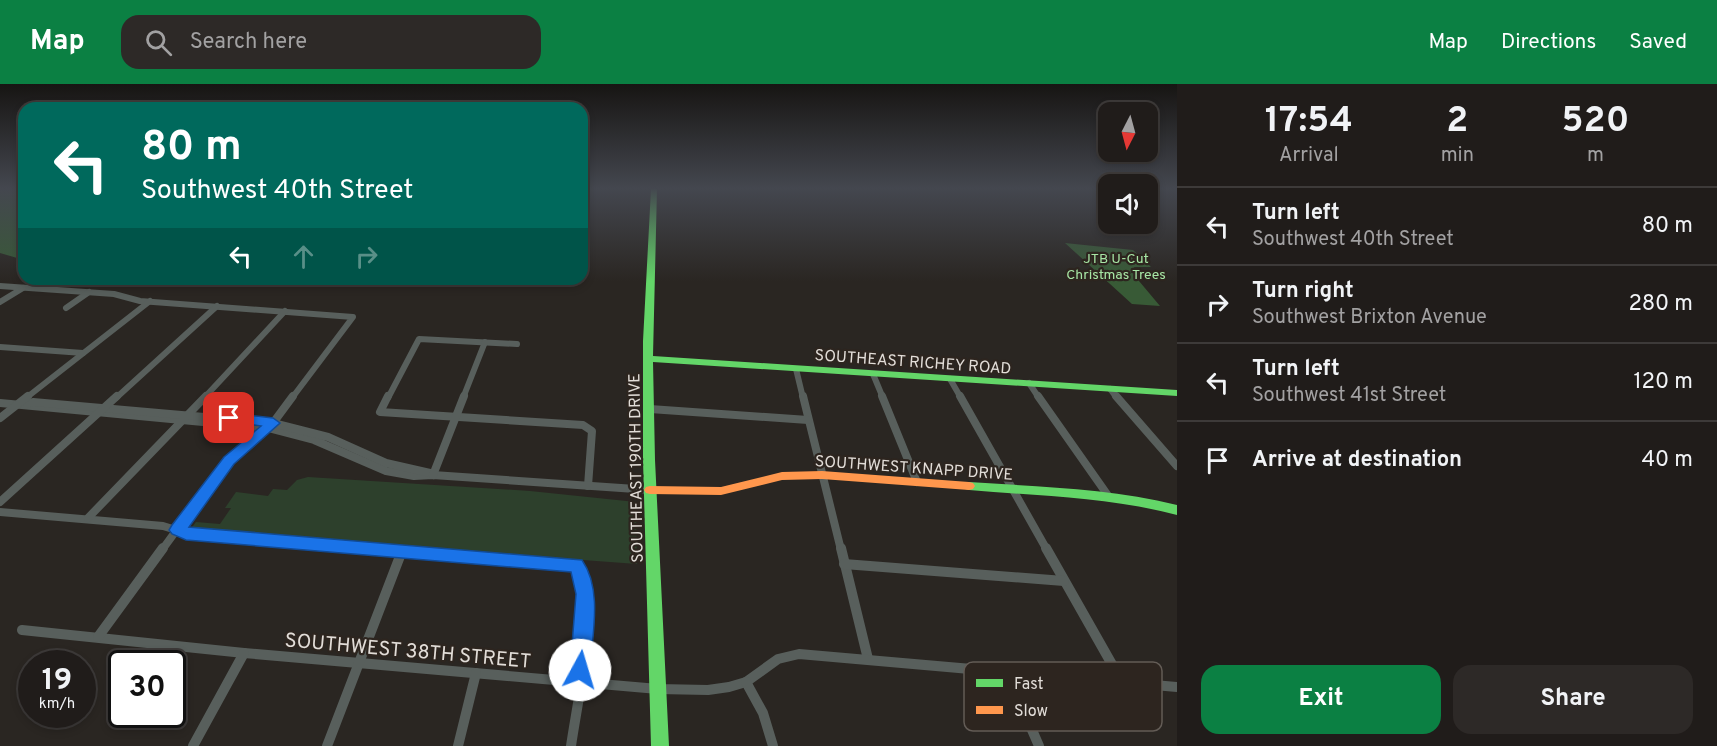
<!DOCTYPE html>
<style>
:root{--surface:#201c1a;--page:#2d2927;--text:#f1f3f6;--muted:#a2a1a2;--line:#3d3a39;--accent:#0b8043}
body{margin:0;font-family:Overpass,sans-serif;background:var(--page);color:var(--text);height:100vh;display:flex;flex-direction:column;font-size:22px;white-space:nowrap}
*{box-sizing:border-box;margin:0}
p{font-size:20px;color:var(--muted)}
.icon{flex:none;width:33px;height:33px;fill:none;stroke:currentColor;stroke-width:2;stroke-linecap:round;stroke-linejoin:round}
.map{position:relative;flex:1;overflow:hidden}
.details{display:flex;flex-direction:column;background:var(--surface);width:540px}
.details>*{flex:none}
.guide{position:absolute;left:18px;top:18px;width:570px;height:183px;border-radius:18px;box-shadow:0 3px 9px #0003,0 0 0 2px var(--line);background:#00695c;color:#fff;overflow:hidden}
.needle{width:39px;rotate:186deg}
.buttons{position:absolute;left:1098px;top:18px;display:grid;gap:12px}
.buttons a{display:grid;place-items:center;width:60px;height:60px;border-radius:12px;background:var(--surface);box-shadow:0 3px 9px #0003,0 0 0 2px var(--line);font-size:30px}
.speed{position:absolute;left:18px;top:566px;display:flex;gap:12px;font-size:30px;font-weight:700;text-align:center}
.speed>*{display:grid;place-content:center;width:78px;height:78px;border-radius:50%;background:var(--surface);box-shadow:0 3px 9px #0003,0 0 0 2px var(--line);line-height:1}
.speed small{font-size:15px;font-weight:400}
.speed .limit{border:3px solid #111;border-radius:9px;background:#fff;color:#111}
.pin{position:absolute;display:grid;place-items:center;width:51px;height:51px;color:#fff;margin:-26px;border-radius:12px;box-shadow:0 3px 9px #0006}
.me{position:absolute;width:66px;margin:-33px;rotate:6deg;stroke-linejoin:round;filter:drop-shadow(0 0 4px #0008)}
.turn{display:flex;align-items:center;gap:21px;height:126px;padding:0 24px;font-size:27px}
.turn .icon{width:78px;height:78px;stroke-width:2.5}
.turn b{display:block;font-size:42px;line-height:51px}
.lanes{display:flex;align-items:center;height:57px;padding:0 24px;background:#0003;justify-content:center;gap:30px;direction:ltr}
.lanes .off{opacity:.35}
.eta{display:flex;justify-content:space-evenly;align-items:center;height:102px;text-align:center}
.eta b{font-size:36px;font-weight:700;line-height:42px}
.action{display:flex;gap:12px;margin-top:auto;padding:12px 24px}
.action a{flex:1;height:69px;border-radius:18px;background:var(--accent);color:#fff;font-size:24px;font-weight:700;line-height:69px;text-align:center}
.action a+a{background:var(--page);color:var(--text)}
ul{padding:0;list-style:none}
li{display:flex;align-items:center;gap:18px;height:78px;padding:0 24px;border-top:2px solid var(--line)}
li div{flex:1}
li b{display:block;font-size:22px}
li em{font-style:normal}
header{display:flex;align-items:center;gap:36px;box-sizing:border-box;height:84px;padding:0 30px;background:var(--accent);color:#fff}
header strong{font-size:28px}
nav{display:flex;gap:33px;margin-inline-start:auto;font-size:21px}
.search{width:420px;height:54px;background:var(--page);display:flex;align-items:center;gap:15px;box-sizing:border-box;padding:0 21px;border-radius:18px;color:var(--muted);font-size:22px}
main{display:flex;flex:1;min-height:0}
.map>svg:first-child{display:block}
.green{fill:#2d402c}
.forest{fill:#385a36}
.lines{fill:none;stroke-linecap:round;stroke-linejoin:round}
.street-far2{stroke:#585f5c;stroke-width:6}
.street-far1{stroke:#585f5c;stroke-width:8}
.street{stroke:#585f5c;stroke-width:10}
.fast{fill:#63d668;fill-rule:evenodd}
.slow{fill:#ff974d;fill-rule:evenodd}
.route{fill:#1a73e8;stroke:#114b97;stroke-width:1.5}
.labels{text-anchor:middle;stroke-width:4.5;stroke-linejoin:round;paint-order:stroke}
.far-park-label{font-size:14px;fill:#a7e6a5;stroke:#2d251f}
.street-label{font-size:16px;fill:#e2ddd8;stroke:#2d251f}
.near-street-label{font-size:20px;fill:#e2ddd8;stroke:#2d251f}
.key{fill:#2d251f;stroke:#635c56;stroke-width:1.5}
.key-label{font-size:16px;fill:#e2ddd8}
</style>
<header>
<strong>Map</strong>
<div class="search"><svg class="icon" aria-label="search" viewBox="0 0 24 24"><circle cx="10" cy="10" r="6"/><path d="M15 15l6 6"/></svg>Search here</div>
<nav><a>Map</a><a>Directions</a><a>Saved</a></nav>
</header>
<main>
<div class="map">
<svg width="1177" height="662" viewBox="0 0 1177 662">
<rect width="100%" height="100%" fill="#2a2622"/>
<path class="green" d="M 308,393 L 530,407 L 636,418 L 637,480 L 189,447 L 196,438 L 220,440 L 231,424 L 225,424 L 236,408 L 268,412 L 273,405 L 287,406 L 297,396 Z"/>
<g class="forest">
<path d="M 0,105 L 24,105 L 24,176 L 0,169 Z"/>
<path d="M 1065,159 L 1133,166 L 1151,183 L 1134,183 L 1139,197 L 1160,222 L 1132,220 Z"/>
</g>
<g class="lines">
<g class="street-far2">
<path d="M 0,202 L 114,210 L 140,217 L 353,233 L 292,314"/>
<path d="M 0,218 L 23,204"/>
<path d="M 66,224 L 89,208"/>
<path d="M 0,263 L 83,269"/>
<path d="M 796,285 L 803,314"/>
<path d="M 873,290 L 883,314"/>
<path d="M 950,295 L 961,314"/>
<path d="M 1029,299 L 1039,314"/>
<path d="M 1110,305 L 1117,314"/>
<path d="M 26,314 L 150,217"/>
<path d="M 116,314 L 217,222"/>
<path d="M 204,314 L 285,227"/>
<path d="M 388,314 L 419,255 L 517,260"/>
<path d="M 463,314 L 485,258"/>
</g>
<g class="street-far1">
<path d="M 388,312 L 380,328 L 583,341 L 592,347 L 588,402"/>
<path d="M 803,312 L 841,466"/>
<path d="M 882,312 L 917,398"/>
<path d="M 960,312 L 1047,466"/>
<path d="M 1038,312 L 1109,413"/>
<path d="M 1116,312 L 1177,382"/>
<path d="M 0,319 L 268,344 L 314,356 L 386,387 L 414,392 L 433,391 L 650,406"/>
<path d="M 24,321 L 33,318 L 273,339 L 328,353 L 386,379 L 430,389"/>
<path d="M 650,325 L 808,336"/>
<path d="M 0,334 L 28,312"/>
<path d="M 433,391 L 464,312"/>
<path d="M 0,418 L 117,312"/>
<path d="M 0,428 L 163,442 L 186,449 L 390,466"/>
<path d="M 88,434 L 206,312"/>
<path d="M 162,466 L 224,381 L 273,339 L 293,312"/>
</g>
<g class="street">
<path d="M 372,464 L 576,481 C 598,533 579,607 571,662"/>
<path d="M 841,464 L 868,575"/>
<path d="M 1046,464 L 1122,598"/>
<path d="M 844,480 L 1064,497"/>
<path d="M 22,546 L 244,569 L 658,605 L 708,606 L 729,603 L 746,598 L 778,575 L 799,570 L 1177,603"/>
<path d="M 98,553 L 163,464"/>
<path d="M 1007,588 L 1039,662"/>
<path d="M 746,598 L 763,629 L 773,662"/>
<path d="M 193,662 L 244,569"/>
<path d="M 327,662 L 402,467"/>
<path d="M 458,662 L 476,589"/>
</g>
<g class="fast">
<path d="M 651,105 L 657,105 L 653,272 L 1177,306 L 1177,312 L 653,278 L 655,376 L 669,662 L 651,662 L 643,376 L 643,257 Z"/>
<path d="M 969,398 C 1039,403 1109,404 1177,421 L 1177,431 C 1109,413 1039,412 969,406 L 965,405 L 963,402 L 965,399 Z"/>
</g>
<path class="slow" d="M 822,387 L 969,398 L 973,399 L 975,402 L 973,405 L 969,406 L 822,395 L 782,396 L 721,411 L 650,410 L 646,409 L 644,406 L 646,403 L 650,402 L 721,403 L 782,388 Z"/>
</g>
<linearGradient id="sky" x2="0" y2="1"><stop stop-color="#171513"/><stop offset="0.53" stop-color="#44474f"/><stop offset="1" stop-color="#44474f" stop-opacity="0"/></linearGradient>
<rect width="1177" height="197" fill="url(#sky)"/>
<path class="route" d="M 229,329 L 273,334 L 280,339 L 234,380 L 189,443 L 582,476 C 603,506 592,552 590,586 L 587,593 L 580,596 L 573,593 L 570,586 L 576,510 L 571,488 L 186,456 L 172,450 L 169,446 L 172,441 L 224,373 L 261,342 L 224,337 L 222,334 Z"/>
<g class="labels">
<g class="far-park-label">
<text x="1116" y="179">JTB U-Cut<tspan x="1116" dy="16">Christmas Trees</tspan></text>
</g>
<g class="street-label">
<text transform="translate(913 277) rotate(4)" y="6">SOUTHEAST RICHEY ROAD</text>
<text transform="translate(914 383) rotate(4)" y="6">SOUTHWEST KNAPP DRIVE</text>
<text transform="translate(635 384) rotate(-91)" y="6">SOUTHEAST 190TH DRIVE</text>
</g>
<g class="near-street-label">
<text transform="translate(408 566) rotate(5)" y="7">SOUTHWEST 38TH STREET</text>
</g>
</g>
<rect x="964" y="578" width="198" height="69" rx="9" class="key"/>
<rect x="976" y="595" width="27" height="8" fill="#63d668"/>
<rect x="976" y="622" width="27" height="8" fill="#ff974d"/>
<g class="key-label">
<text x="1014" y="605">Fast</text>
<text x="1014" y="632">Slow</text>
</g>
</svg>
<div class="buttons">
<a><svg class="needle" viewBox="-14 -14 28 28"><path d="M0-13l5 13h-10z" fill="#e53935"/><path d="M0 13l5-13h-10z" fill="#a2a1a2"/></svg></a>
<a><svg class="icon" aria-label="sound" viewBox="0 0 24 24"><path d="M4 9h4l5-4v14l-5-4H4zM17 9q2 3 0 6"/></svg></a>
</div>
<div class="speed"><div>19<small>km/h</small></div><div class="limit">30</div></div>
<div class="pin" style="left:229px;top:334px;background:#d93025"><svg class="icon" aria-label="arrive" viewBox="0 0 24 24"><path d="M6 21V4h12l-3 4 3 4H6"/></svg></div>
<svg class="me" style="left:580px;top:586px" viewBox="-20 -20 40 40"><circle r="19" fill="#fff"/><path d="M0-13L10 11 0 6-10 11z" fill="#1a73e8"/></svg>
<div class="guide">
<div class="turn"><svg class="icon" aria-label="left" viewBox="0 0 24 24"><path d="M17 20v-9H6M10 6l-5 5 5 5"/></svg><div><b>80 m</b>Southwest 40th Street</div></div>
<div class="lanes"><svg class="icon" aria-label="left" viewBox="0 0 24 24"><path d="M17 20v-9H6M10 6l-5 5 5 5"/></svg><svg class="icon off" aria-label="ahead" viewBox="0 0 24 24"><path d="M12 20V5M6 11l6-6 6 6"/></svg><svg class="icon off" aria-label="right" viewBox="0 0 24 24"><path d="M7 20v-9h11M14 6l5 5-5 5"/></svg></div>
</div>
</div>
<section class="details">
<div class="eta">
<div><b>17:54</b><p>Arrival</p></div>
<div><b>2</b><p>min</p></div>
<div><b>520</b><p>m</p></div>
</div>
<ul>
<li><svg class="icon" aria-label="left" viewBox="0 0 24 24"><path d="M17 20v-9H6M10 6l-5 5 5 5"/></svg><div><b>Turn left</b><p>Southwest 40th Street</p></div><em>80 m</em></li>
<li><svg class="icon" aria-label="right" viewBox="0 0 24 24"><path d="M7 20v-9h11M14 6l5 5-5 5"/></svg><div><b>Turn right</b><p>Southwest Brixton Avenue</p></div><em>280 m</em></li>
<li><svg class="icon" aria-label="left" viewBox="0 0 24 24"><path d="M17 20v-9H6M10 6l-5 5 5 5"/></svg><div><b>Turn left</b><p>Southwest 41st Street</p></div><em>120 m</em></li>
<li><svg class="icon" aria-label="arrive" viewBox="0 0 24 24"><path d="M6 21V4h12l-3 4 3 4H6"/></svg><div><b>Arrive at destination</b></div><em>40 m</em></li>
</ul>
<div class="action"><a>Exit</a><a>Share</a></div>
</section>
</main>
